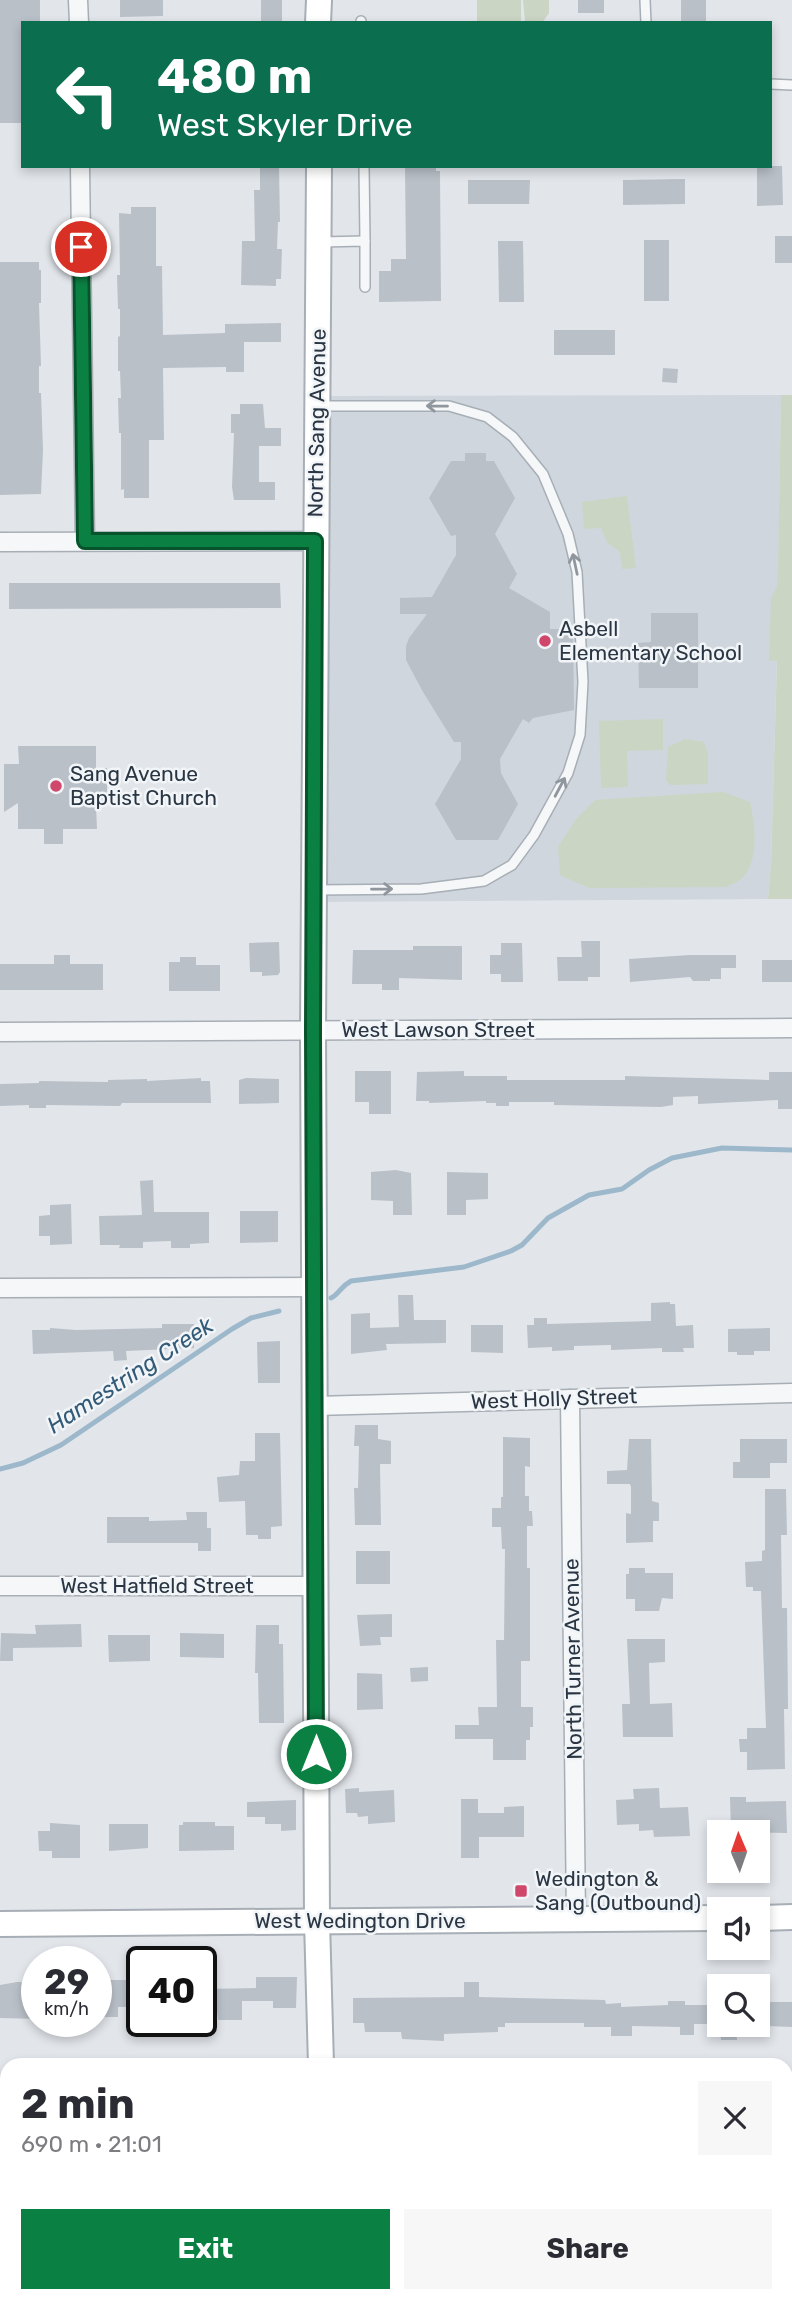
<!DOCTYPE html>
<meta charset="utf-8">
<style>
:root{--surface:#fff;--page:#f7f7f7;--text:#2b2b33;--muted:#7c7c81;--accent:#0b8043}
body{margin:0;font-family:Rubik,sans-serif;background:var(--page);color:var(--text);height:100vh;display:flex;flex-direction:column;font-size:26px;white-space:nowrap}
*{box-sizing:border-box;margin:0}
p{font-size:23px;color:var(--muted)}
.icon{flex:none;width:38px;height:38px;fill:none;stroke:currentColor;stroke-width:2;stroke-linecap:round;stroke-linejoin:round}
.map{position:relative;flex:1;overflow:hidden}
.sheet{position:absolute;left:0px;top:2058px;width:793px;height:245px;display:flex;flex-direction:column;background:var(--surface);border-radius:21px 21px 0 0;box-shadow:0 4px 10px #0003}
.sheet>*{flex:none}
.hud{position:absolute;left:21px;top:21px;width:751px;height:147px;border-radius:0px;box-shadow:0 4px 10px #0003;background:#0b6e4f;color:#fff;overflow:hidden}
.needle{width:46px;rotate:358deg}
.fabs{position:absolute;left:707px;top:1820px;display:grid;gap:14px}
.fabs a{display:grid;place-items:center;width:63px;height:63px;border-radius:0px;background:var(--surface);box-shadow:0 4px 10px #0003;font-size:35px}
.speed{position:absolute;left:21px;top:1946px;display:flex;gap:14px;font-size:35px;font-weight:700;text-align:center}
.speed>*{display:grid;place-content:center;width:91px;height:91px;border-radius:50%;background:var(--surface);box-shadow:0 4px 10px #0003;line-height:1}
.speed small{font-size:18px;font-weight:400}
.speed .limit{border:4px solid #111;border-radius:10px;background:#fff;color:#111}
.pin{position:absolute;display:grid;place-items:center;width:60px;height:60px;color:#fff;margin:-30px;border:4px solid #fff;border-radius:50%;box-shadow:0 2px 7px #0007}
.me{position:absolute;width:77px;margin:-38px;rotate:0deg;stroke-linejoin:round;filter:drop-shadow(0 0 5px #0008)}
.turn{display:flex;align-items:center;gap:24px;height:147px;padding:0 21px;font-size:32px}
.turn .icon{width:91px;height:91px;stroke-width:2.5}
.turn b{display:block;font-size:49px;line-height:60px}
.round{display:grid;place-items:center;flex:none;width:74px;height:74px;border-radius:0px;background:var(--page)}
.headline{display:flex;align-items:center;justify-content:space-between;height:119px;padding:0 21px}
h1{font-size:42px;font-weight:700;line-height:52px}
.button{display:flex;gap:14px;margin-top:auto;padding:14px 21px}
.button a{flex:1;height:80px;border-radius:0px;background:var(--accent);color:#fff;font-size:28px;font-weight:700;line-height:80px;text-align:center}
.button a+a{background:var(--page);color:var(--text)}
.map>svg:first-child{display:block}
.built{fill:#d0d6dd}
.green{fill:#cad5c3}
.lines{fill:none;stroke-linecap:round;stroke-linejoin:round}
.stream{stroke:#9db8cb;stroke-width:5}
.building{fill:#b9c0c8}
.lane-casing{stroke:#a7aeb5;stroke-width:12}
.street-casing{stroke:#a7aeb5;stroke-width:21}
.secondary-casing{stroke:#a7aeb5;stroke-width:28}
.lane{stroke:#f5f7f9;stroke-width:9}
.street{stroke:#f5f7f9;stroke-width:18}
.secondary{stroke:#fff;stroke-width:24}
.oneway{stroke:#90969e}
.route-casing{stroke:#07532c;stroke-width:18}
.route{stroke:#0b8043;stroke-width:12}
.poi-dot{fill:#d0476c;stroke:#f2f5f8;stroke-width:2.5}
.labels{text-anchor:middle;stroke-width:5;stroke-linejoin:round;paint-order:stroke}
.street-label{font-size:21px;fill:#2a3643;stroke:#f2f5f8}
.poi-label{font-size:21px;fill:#2a3643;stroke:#f2f5f8;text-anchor:start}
.water-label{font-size:23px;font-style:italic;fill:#335a77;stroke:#f2f5f8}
</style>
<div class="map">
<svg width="792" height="2303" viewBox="0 0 792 2303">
<rect width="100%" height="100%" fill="#e2e6eb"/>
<path class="built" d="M 781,395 L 777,656 L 771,865 L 768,899 L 314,902 L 319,396 Z"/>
<g class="green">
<rect x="477" y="0" width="44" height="23"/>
<path d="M 523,0 L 549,0 L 549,13 L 542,23 L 525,21 Z"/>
<path d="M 781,395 L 792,395 L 792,899 L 768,899 L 771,865 L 777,661 L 769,661 L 771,599 L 777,586 L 778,570 Z"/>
<path d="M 627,496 L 636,568 L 622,569 L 620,552 L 607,542 L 601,528 L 584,529 L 582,502 Z"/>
<path d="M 663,719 L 663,750 L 627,751 L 628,787 L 601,788 L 599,721 Z"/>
<path d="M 685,739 L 704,742 L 708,754 L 708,784 L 670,785 L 666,780 L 668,747 Z"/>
<path d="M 723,792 L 750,802 C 755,824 760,862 741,879 C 737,882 730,885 726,887 L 589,888 L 560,875 L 558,847 L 576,819 L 595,800 Z"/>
</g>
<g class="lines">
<g class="stream">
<path d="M 331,1298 C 339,1294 340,1287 351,1281 L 464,1267 L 511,1251 L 522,1245 L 548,1218 L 589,1195 L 622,1189 L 649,1170 L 672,1158 L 722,1148 L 792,1150"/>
<path d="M 0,1469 L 23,1463 L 61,1445 L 232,1329 L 251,1318 L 279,1311"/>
</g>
</g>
<g class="building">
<path d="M 0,0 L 40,0 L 40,23 L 23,23 L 23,123 L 0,123 Z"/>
<path d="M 120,0 L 163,0 L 163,16 L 120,17 Z"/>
<rect x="261" y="0" width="21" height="23"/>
<rect x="578" y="0" width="26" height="13"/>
<rect x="681" y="0" width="25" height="23"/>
<path d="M 260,166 L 279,166 L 280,222 L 278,222 L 277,249 L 282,249 L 281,279 L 276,279 L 276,286 L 241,285 L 242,241 L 255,241 L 254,190 L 260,190 Z"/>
<path d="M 405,166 L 436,166 L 436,171 L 440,171 L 441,301 L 379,302 L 379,271 L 391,271 L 391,259 L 406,259 Z"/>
<path d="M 757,166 L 782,166 L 783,205 L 757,206 Z"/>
<path d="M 685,179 L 685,204 L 623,205 L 623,180 Z"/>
<path d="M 468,180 L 530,180 L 529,204 L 468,204 Z"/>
<path d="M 131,207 L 156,207 L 156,266 L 162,266 L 163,335 L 225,333 L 225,324 L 281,323 L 281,342 L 244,342 L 244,372 L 226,372 L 226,367 L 163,368 L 164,440 L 149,440 L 149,498 L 124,498 L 124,489 L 121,490 L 121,433 L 119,433 L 118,398 L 121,398 L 120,371 L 118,371 L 118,337 L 120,336 L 120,309 L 118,309 L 117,275 L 120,275 L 119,213 L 131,214 Z"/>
<rect x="775" y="236" width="17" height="27"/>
<rect x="644" y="240" width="25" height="61"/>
<path d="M 498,241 L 523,241 L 524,302 L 499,302 Z"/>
<path d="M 0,262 L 39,262 L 39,270 L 41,270 L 41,303 L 39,303 L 41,366 L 39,366 L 39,393 L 41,393 L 43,450 L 41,494 L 0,495 Z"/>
<rect x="554" y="330" width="61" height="25"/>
<path d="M 663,368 L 678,369 L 677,383 L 662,382 Z"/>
<path d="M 240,404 L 263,404 L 265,428 L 281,428 L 281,446 L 259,446 L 259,482 L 275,482 L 275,500 L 234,500 L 232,487 L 234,433 L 231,433 L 231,414 L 240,414 Z"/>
<path d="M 465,453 L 486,453 L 486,461 L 494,461 L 515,498 L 495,534 L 517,574 L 509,588 L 550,612 L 550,629 L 573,629 L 574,710 L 533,718 L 529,723 L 523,719 L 500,759 L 501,773 L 518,804 L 498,840 L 456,840 L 435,804 L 461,759 L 461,742 L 454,742 L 423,692 L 406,660 L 406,646 L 409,638 L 427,614 L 400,614 L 400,598 L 432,597 L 456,555 L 456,535 L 451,536 L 429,498 L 451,461 L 465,461 Z"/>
<path d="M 9,583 L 280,583 L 281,608 L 9,609 Z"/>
<path d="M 651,613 L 698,613 L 698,688 L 639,688 L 638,643 L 651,642 Z"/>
<path d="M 18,746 L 96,746 L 96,768 L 107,768 L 107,806 L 96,806 L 97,829 L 63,829 L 63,844 L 44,844 L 44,829 L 18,829 L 18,803 L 4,812 L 4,764 L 19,764 Z"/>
<path d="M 581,941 L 600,941 L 600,977 L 588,977 L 588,981 L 558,981 L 557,957 L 582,957 Z"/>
<path d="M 279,942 L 280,972 L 278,975 L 262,976 L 262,972 L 250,972 L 249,943 Z"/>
<path d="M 501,943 L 522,943 L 523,982 L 501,982 L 501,974 L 490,974 L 490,955 L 501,955 Z"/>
<path d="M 413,946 L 462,946 L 462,980 L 399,978 L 399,990 L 382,990 L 382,984 L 352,984 L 353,950 L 413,950 Z"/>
<path d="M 54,955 L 70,955 L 70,964 L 103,964 L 103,990 L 0,990 L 0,964 L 54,964 Z"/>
<path d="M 690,955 L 736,955 L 736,968 L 721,968 L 721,979 L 710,979 L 710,981 L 693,981 L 690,977 L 630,982 L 629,959 Z"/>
<path d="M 180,957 L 196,957 L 196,965 L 220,965 L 220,991 L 169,991 L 169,962 L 180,962 Z"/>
<rect x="762" y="960" width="30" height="22"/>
<path d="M 355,1071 L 391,1071 L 391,1114 L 369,1114 L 369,1102 L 355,1102 Z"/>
<path d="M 464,1071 L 464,1076 L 507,1076 L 507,1080 L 625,1080 L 625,1076 L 769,1080 L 769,1072 L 792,1072 L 792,1109 L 778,1109 L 778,1100 L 698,1104 L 698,1096 L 673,1097 L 673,1105 L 661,1107 L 554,1105 L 554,1102 L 509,1102 L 509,1106 L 496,1106 L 496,1103 L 486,1103 L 486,1101 L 429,1103 L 429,1101 L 416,1101 L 417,1072 Z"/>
<path d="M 201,1078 L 201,1081 L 210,1081 L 211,1103 L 122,1103 L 120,1106 L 46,1105 L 46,1108 L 29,1108 L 29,1105 L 0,1106 L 0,1084 L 39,1083 L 39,1081 L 108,1082 L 108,1080 L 147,1079 L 147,1081 Z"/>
<path d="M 246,1078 L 279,1079 L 279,1103 L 239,1104 L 239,1080 Z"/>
<path d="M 396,1170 L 411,1173 L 412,1215 L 393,1215 L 393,1201 L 371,1200 L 371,1172 Z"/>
<path d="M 447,1172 L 488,1173 L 488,1199 L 466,1200 L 466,1215 L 447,1215 Z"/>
<path d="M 153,1180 L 154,1212 L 209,1212 L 209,1243 L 190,1244 L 190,1248 L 171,1248 L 171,1241 L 143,1242 L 143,1248 L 119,1248 L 120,1245 L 100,1245 L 99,1216 L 142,1215 L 140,1181 Z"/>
<path d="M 71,1204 L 72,1244 L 50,1245 L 50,1236 L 39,1236 L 39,1216 L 50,1215 L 50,1205 Z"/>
<path d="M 240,1211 L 278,1211 L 278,1242 L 240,1243 Z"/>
<path d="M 398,1295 L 413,1295 L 414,1320 L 446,1320 L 446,1343 L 386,1344 L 387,1350 L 351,1354 L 351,1314 L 370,1313 L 370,1328 L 399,1327 Z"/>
<path d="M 670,1302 L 670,1304 L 675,1304 L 676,1326 L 693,1325 L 694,1348 L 683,1348 L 684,1352 L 662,1352 L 662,1348 L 611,1350 L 611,1345 L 574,1346 L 574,1350 L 552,1351 L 552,1347 L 528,1348 L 527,1325 L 534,1325 L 534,1318 L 547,1318 L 547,1324 L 651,1321 L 651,1303 Z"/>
<path d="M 162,1324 L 194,1324 L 194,1348 L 126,1351 L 127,1360 L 114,1361 L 113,1351 L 33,1354 L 32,1330 L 50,1330 L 50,1328 L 76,1330 L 162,1328 Z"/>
<path d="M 471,1325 L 503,1325 L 503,1353 L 471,1352 Z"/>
<path d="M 770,1328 L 770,1351 L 754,1351 L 754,1355 L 737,1355 L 737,1352 L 728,1352 L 728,1329 Z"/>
<path d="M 280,1341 L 280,1383 L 258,1383 L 257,1342 Z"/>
<path d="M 355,1425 L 378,1425 L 378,1439 L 391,1441 L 391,1464 L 380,1464 L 381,1525 L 355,1525 L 354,1488 L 358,1488 L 359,1446 L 354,1446 Z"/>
<path d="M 255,1433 L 280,1433 L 282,1526 L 271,1527 L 271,1539 L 258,1539 L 258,1535 L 246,1535 L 245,1501 L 219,1502 L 217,1477 L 239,1475 L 240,1461 L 255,1461 Z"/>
<path d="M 503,1437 L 530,1438 L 530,1467 L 525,1466 L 525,1496 L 529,1496 L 529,1511 L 532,1511 L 533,1526 L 527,1526 L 527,1568 L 530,1568 L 530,1661 L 521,1661 L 521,1707 L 533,1707 L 533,1727 L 530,1727 L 530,1740 L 526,1740 L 526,1760 L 493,1760 L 493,1739 L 455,1739 L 455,1725 L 479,1725 L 478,1707 L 497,1707 L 496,1640 L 504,1640 L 505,1549 L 502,1549 L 501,1527 L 492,1527 L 492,1508 L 501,1508 L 501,1497 L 503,1497 Z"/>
<path d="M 629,1439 L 651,1439 L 652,1501 L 659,1503 L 659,1521 L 653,1521 L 653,1542 L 626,1543 L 626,1513 L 631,1514 L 631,1487 L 630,1484 L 607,1484 L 607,1471 L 627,1470 Z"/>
<path d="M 740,1439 L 787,1439 L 787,1463 L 770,1463 L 770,1478 L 733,1478 L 733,1462 L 740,1462 Z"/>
<path d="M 765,1489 L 786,1489 L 787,1535 L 781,1535 L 782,1608 L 787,1608 L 788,1709 L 784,1709 L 785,1769 L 747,1770 L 747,1752 L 740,1752 L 739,1739 L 747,1739 L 747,1728 L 766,1728 L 761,1591 L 753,1591 L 753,1587 L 746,1587 L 745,1562 L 762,1561 L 762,1551 L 765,1550 Z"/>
<path d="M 186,1512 L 207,1512 L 207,1528 L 211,1528 L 211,1551 L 198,1551 L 198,1543 L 107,1543 L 107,1517 L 149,1517 L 149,1521 L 187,1520 Z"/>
<rect x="356" y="1551" width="34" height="33"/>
<path d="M 629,1568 L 645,1568 L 645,1573 L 673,1573 L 673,1599 L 662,1598 L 659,1611 L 635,1611 L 635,1599 L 626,1599 L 626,1574 L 629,1574 Z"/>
<path d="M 392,1614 L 392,1637 L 380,1637 L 381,1645 L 360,1646 L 357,1615 Z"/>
<path d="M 81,1624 L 82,1647 L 13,1648 L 13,1661 L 0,1661 L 1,1633 L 36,1634 L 35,1625 Z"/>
<path d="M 256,1625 L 279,1625 L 279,1644 L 283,1644 L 284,1723 L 259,1723 L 258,1673 L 255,1673 Z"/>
<path d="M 180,1633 L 224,1634 L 224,1658 L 180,1657 Z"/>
<path d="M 108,1635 L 150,1635 L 150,1661 L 109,1662 Z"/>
<path d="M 627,1639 L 665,1639 L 665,1662 L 649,1663 L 650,1704 L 672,1703 L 673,1737 L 623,1737 L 622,1704 L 630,1704 Z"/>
<path d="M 428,1667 L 428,1681 L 411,1682 L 410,1668 Z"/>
<path d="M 357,1673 L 382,1674 L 383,1709 L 357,1710 Z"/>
<path d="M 359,1788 L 359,1792 L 394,1790 L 395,1822 L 368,1824 L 368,1816 L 358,1817 L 357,1813 L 346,1813 L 345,1789 Z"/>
<path d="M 659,1788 L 660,1808 L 688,1807 L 690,1836 L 654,1837 L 653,1830 L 639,1831 L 639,1824 L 617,1825 L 616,1800 L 634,1799 L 633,1789 Z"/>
<path d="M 730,1797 L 746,1797 L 746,1802 L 786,1801 L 787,1833 L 731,1832 Z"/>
<path d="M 461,1799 L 478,1799 L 478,1813 L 504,1813 L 504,1807 L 524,1806 L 524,1837 L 479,1837 L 479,1858 L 461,1858 Z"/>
<path d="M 296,1800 L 296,1830 L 281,1831 L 281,1824 L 265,1824 L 265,1817 L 247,1817 L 247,1802 Z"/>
<path d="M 183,1822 L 215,1822 L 215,1826 L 234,1826 L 234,1850 L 179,1851 L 179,1825 L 183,1825 Z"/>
<path d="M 50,1823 L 80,1825 L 80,1858 L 52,1858 L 52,1851 L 39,1851 L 38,1831 L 50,1831 Z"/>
<path d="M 109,1824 L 148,1824 L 148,1848 L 109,1851 Z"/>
<path d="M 256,1977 L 297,1977 L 296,2008 L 273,2008 L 273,2001 L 242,2001 L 242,2020 L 218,2020 L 217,2011 L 201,2011 L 201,1989 L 256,1988 Z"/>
<path d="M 104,1980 L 142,1980 L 142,2007 L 118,2007 L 118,2017 L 96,2017 L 96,1985 L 103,1985 Z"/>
<path d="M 17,1982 L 37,1982 L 37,2019 L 0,2018 L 0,1985 Z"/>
<path d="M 464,1982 L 479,1982 L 479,1997 L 605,2000 L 606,2004 L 621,2003 L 621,2007 L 668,2005 L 668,2001 L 685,2001 L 685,2005 L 719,2005 L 719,2024 L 694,2024 L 694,2035 L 680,2035 L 680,2027 L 632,2026 L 632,2036 L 611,2036 L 611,2027 L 584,2027 L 584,2023 L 505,2023 L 505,2027 L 498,2027 L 498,2032 L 444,2034 L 444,2041 L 402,2039 L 401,2032 L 365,2032 L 364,2023 L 353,2023 L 353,1998 L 464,1997 Z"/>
<path d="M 766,2002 L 792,2002 L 792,2027 L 766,2026 Z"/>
<path d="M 720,2025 L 736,2025 L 737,2040 L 721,2040 Z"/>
</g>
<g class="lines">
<g class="lane-casing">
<g id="lane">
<path d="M 645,0 L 646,23"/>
<path d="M 361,21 L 361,23"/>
<path d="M 770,84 L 792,85"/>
<path d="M 364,166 L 365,241"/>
<path d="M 320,242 L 365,241 L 365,287"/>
<path d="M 315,890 L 421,889 L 484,881 L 512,865 L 534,835 L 568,773 L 580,735 L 583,682 L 577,572 L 568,534 L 543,474 L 513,437 L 487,417 L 449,406 L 319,406"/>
</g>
</g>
<g class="street-casing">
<g id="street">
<path d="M 78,0 L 79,23"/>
<path d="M 80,166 L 85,541"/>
<path d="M 0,542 L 315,541"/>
<path d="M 0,1032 L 792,1028"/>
<path d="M 0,1288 L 315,1287"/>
<path d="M 570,1399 L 576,1919"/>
<path d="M 315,1406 L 792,1393"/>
<path d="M 0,1586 L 315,1586"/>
<path d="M 786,2281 L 792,2281"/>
<path d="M 0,2291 L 7,2291"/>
</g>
</g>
<g class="secondary-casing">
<g id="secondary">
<path d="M 318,23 L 319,0"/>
<path d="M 319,166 L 313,1031 L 317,1921 L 321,2065"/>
<path d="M 758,1918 L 792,1917"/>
<path d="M 0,1924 L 719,1918"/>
<path d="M 327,2296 L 328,2303"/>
</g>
</g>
<use href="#lane" class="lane"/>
<use href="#street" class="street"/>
<use href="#secondary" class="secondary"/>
</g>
<defs><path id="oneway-shaft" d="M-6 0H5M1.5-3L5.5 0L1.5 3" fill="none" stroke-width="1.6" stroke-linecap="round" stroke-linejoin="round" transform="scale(1.75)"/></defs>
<g class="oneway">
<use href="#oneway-shaft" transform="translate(437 406) rotate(-179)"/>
<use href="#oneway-shaft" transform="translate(575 564) rotate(-102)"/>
<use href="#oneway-shaft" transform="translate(560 787) rotate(-62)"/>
<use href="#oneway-shaft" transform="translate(382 889) rotate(-1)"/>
</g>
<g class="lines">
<g class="route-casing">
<path id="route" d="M 81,247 L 85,541 L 315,541 L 313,1031 L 316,1754"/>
</g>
<use href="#route" class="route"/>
</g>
<g class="poi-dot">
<circle cx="545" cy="641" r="7"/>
<circle cx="56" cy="786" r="7"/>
<rect x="514" y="1884" width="14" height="14" rx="3.5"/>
</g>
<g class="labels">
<g class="street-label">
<text transform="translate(317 423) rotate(-89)" y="7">North Sang Avenue</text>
<text x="438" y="1037">West Lawson Street</text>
<text transform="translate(554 1399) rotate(-2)" y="7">West Holly Street</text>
<text x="157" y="1593">West Hatfield Street</text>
<text transform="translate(573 1659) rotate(-91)" y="7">North Turner Avenue</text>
<text x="360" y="1928">West Wedington Drive</text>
</g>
<g class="poi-label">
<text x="559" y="636">Asbell<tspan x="559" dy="24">Elementary School</tspan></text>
<text x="70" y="781">Sang Avenue<tspan x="70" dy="24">Baptist Church</tspan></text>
<text x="535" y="1886">Wedington &amp;<tspan x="535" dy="24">Sang (Outbound)</tspan></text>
</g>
<g class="water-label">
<text transform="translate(130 1375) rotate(-33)" y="8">Hamestring Creek</text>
</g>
</g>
</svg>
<div class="fabs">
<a><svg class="needle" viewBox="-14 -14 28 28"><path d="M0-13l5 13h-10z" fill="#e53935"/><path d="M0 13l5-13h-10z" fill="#7c7c81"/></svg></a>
<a><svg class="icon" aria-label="sound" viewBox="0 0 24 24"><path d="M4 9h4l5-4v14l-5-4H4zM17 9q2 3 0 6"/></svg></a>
<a><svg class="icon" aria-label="search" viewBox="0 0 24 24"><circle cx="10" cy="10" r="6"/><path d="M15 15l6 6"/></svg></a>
</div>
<div class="speed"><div>29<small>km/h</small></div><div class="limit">40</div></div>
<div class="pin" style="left:81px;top:247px;background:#d93025"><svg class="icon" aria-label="arrive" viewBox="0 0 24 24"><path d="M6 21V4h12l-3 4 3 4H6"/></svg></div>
<svg class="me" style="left:316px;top:1754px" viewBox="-20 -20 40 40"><circle r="17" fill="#0b8043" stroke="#fff" stroke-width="3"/><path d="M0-11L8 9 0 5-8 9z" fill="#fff"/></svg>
<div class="hud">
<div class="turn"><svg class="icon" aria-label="left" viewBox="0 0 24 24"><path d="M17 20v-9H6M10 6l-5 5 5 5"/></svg><div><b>480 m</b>West Skyler Drive</div></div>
</div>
<section class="sheet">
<div class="headline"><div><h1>2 min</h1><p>690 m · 21:01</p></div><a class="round"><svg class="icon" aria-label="close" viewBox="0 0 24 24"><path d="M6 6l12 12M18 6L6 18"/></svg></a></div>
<div class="button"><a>Exit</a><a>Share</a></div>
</section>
</div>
